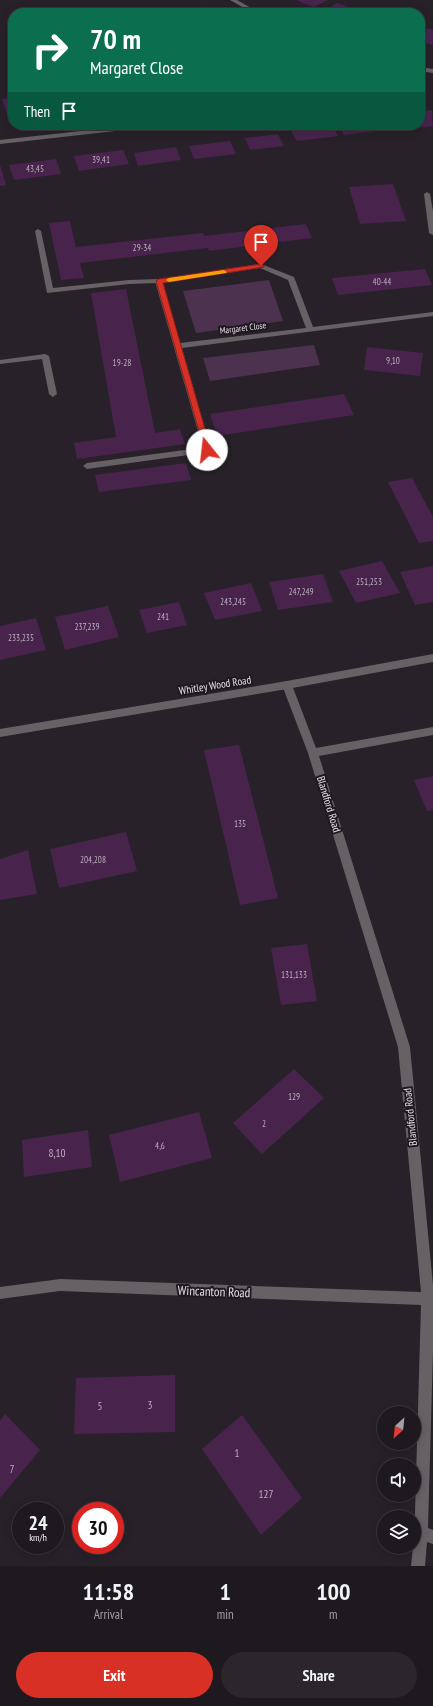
<!DOCTYPE html>
<style>
:root{--surface:#1e191f;--page:#2b262c;--text:#f1f3f6;--muted:#a1a0a4;--line:#3c383d;--accent:#d93025}
body{margin:0;font-family:"PT Sans Narrow",sans-serif;background:var(--page);color:var(--text);height:100vh;display:flex;flex-direction:column;font-size:15px;white-space:nowrap}
*{box-sizing:border-box;margin:0}
p{font-size:13px;color:var(--muted)}
.icon{flex:none;width:22px;height:22px;fill:none;stroke:currentColor;stroke-width:2;stroke-linecap:round;stroke-linejoin:round}
.map{position:relative;height:1566px;overflow:hidden}
.drawer{display:flex;flex-direction:column;background:var(--surface);flex:1}
.drawer>*{flex:none}
.hud{position:absolute;left:8px;top:8px;width:417px;height:122px;border-radius:16px;box-shadow:0 2px 10px #0003,0 0 0 1px var(--line);background:#0b6e4f;color:#fff;overflow:hidden}
.needle{width:26px;rotate:207deg}
.fabs{position:absolute;left:377px;top:1406px;display:grid;gap:8px}
.fabs a{display:grid;place-items:center;width:44px;height:44px;border-radius:50%;background:var(--surface);box-shadow:0 2px 10px #0003,0 0 0 1px var(--line);font-size:20px}
.speed{position:absolute;left:12px;top:1502px;display:flex;gap:8px;font-size:20px;font-weight:700;text-align:center}
.speed>*{display:grid;place-content:center;width:52px;height:52px;border-radius:50%;background:var(--surface);box-shadow:0 2px 10px #0003,0 0 0 1px var(--line);line-height:1}
.speed small{font-size:10px;font-weight:400}
.speed .limit{border:6px solid #d22;background:#fff;color:#111}
.pin{position:absolute;display:grid;place-items:center;width:34px;height:34px;color:#fff;margin:-41px -17px;border-radius:50% 50% 50% 0;rotate:-45deg;box-shadow:0 0 4px #0007}
.pin .icon{rotate:45deg}
.me{position:absolute;width:44px;margin:-22px;rotate:344deg;stroke-linejoin:round;filter:drop-shadow(0 0 3px #0008)}
.turn{display:flex;align-items:center;gap:14px;height:84px;padding:0 16px;font-size:18px}
.turn .icon{width:52px;height:52px;stroke-width:2.5}
.turn b{display:block;font-size:28px;line-height:34px}
.then{display:flex;align-items:center;height:38px;padding:0 16px;background:#0003;gap:8px;font-size:15px}
.eta{display:flex;justify-content:space-evenly;align-items:center;height:68px;text-align:center}
.eta b{font-size:24px;font-weight:600;line-height:28px}
.action{display:flex;gap:8px;margin-top:auto;padding:8px 16px}
.action a{flex:1;height:46px;border-radius:24px;background:var(--accent);color:#fff;font-size:16px;font-weight:600;line-height:46px;text-align:center}
.action a+a{background:var(--page);color:var(--text)}
.map>svg:first-child{display:block}
.green{fill:#4c324f}
.building{fill:#48244d}
.lines{fill:none;stroke-linecap:round;stroke-linejoin:round}
.service{fill:#656165;fill-rule:evenodd}
.minor{fill:#656165;fill-rule:evenodd}
.tertiary{fill:#656165;fill-rule:evenodd}
.route{fill:#d93025;stroke:#8d1f18}
.slow{fill:#f59e0b}
.labels{text-anchor:middle;stroke-width:4;stroke-linejoin:round;paint-order:stroke}
.number-label{font-size:9px;fill:#bcafbe}
.far-street-label{font-size:9px;fill:#e2dde3;stroke:#1f181f}
.street-label{font-size:11px;fill:#e2dde3;stroke:#1f181f}
.near-number-label{font-size:11px;fill:#bcafbe}
.near-street-label{font-size:13px;fill:#e2dde3;stroke:#1f181f}
</style>
<div class="map">
<svg width="433" height="1566" viewBox="0 0 433 1566">
<rect width="100%" height="100%" fill="#282129"/>
<g class="green">
<path d="M 269,280 L 283,321 L 196,333 L 183,291 Z"/>
<path d="M 314,345 L 320,365 L 210,381 L 203,358 Z"/>
</g>
<g class="building">
<path d="M 296,0 L 328,0 L 314,7 Z"/>
<path d="M 337,3 L 358,10 L 354,13 L 323,12 Z"/>
<path d="M 203,6 L 213,13 L 185,13 Z"/>
<path d="M 428,28 L 433,30 L 433,45 L 420,42 L 420,37 Z"/>
<path d="M 13,98 L 13,115 L 8,116 L 2,99 Z"/>
<path d="M 432,110 L 433,126 L 394,131 L 390,125 L 420,125 L 420,112 Z"/>
<path d="M 332,125 L 338,136 L 297,141 L 291,131 Z"/>
<path d="M 338,125 L 381,125 L 384,130 L 344,135 Z"/>
<path d="M 278,134 L 284,146 L 250,150 L 245,138 Z"/>
<path d="M 230,141 L 236,154 L 194,159 L 189,146 Z"/>
<path d="M 176,147 L 181,160 L 138,166 L 134,153 Z"/>
<path d="M 123,150 L 129,164 L 79,171 L 74,156 Z"/>
<path d="M 56,159 L 61,174 L 14,180 L 9,165 Z"/>
<path d="M 0,165 L 6,185 L 0,186 Z"/>
<path d="M 393,184 L 406,221 L 360,224 L 349,187 Z"/>
<path d="M 70,221 L 76,247 L 203,233 L 204,236 L 306,224 L 312,238 L 209,251 L 208,248 L 80,263 L 84,278 L 61,280 L 49,223 Z"/>
<path d="M 425,269 L 432,285 L 338,295 L 332,278 Z"/>
<path d="M 126,289 L 155,433 L 180,429 L 185,444 L 77,459 L 74,443 L 116,437 L 91,293 Z"/>
<path d="M 367,347 L 423,353 L 420,376 L 364,370 Z"/>
<path d="M 344,394 L 354,415 L 217,436 L 210,414 Z"/>
<path d="M 186,463 L 191,480 L 99,492 L 95,475 Z"/>
<path d="M 412,478 L 433,517 L 433,541 L 419,543 L 388,482 Z"/>
<path d="M 382,561 L 400,593 L 356,603 L 339,571 Z"/>
<path d="M 433,566 L 433,602 L 415,605 L 400,572 Z"/>
<path d="M 323,574 L 333,602 L 278,610 L 269,582 Z"/>
<path d="M 251,583 L 262,611 L 215,620 L 204,593 Z"/>
<path d="M 179,602 L 187,625 L 147,633 L 139,610 Z"/>
<path d="M 108,606 L 119,637 L 65,650 L 55,617 Z"/>
<path d="M 36,618 L 46,650 L 0,660 L 0,626 Z"/>
<path d="M 239,745 L 278,898 L 240,905 L 204,750 Z"/>
<path d="M 433,776 L 433,810 L 427,811 L 414,780 Z"/>
<path d="M 126,832 L 137,871 L 59,888 L 50,849 Z"/>
<path d="M 28,850 L 37,894 L 0,900 L 0,859 Z"/>
<path d="M 307,944 L 317,1001 L 281,1005 L 271,948 Z"/>
<path d="M 294,1069 L 324,1098 L 262,1154 L 233,1123 Z"/>
<path d="M 199,1112 L 212,1158 L 120,1182 L 109,1135 Z"/>
<path d="M 88,1130 L 92,1167 L 24,1177 L 22,1140 Z"/>
<path d="M 175,1375 L 175,1432 L 74,1434 L 76,1378 Z"/>
<path d="M 5,1414 L 40,1450 L 0,1498 L 0,1421 Z"/>
<path d="M 242,1415 L 302,1498 L 261,1535 L 202,1449 Z"/>
</g>
<g class="lines">
<g class="service">
<path d="M 38,229 L 41,231 L 53,288 L 129,280 L 159,279 L 163,281 L 159,283 L 129,284 L 47,293 L 35,231 Z"/>
<path d="M 45,354 L 49,356 L 57,394 L 53,397 L 49,394 L 42,359 L 0,364 L 0,360 Z"/>
<path d="M 207,447 L 210,448 L 210,452 L 87,469 L 83,466 L 87,463 Z"/>
</g>
<g class="minor">
<path d="M 230,0 L 237,0 L 260,13 L 253,13 Z"/>
<path d="M 420,67 L 433,69 L 433,73 L 420,71 Z"/>
<path d="M 134,125 L 154,125 L 151,127 L 0,144 L 0,140 Z"/>
<path d="M 427,192 L 430,194 L 433,211 L 433,235 L 429,233 L 424,194 Z"/>
<path d="M 261,264 L 294,277 L 313,327 L 433,312 L 433,316 L 182,348 L 211,450 L 210,452 L 204,452 L 155,281 L 159,279 ZM 260,268 L 288,280 L 306,328 L 180,343 L 163,283 Z"/>
<path d="M 287,681 L 290,682 L 292,685 L 316,748 L 433,727 L 433,735 L 319,756 L 410,1047 L 433,1285 L 433,1351 L 428,1528 L 433,1530 L 433,1544 L 427,1542 L 425,1566 L 411,1566 L 413,1547 L 414,1547 L 421,1305 L 60,1291 L 0,1299 L 0,1287 L 60,1279 L 421,1292 L 398,1047 L 308,753 L 282,685 L 284,682 Z"/>
</g>
<path class="tertiary" d="M 433,654 L 433,662 L 287,689 L 0,737 L 0,729 L 287,681 Z"/>
</g>
<path class="route" d="M 261,264 L 264,266 L 264,267 L 163,283 L 211,450 L 210,452 L 205,452 L 156,281 L 159,279 Z"/>
<path class="slow" d="M 224,270 L 227,272 L 226,273 L 169,282 L 166,280 L 169,278 Z"/>
<g class="labels">
<g class="number-label">
<text x="101" y="163">39,41</text>
<text x="35" y="172">43,45</text>
<text x="142" y="251">29-34</text>
<text x="382" y="285">40-44</text>
<text x="393" y="364">9,10</text>
<text x="122" y="366">19-28</text>
<text x="369" y="585">251,253</text>
<text x="301" y="595">247,249</text>
<text x="233" y="605">243,245</text>
<text x="163" y="620">241</text>
<text x="87" y="630">237,239</text>
<text x="21" y="641">233,235</text>
<text x="240" y="827">135</text>
<text x="93" y="863">204,208</text>
<text x="294" y="978">131,133</text>
<text x="294" y="1100">129</text>
<text x="264" y="1127">2</text>
<text x="160" y="1149">4,6</text>
</g>
<g class="far-street-label">
<text transform="translate(243 328) rotate(-7)" y="3">Margaret Close</text>
</g>
<g class="street-label">
<text transform="translate(215 685) rotate(-9)" y="4">Whitley Wood Road</text>
<text transform="translate(329 804) rotate(73)" y="4">Blandford Road</text>
<text transform="translate(410 1117) rotate(-96)" y="4">Blandford Road</text>
</g>
<g class="near-number-label">
<text x="57" y="1157">8,10</text>
<text x="150" y="1409">3</text>
<text x="100" y="1410">5</text>
<text x="237" y="1457">1</text>
<text x="12" y="1473">7</text>
<text x="266" y="1498">127</text>
</g>
<g class="near-street-label">
<text transform="translate(214 1291) rotate(2)" y="5">Wincanton Road</text>
</g>
</g>
</svg>
<div class="fabs">
<a><svg class="needle" viewBox="-14 -14 28 28"><path d="M0-13l5 13h-10z" fill="#e53935"/><path d="M0 13l5-13h-10z" fill="#a1a0a4"/></svg></a>
<a><svg class="icon" aria-label="sound" viewBox="0 0 24 24"><path d="M4 9h4l5-4v14l-5-4H4zM17 9q2 3 0 6"/></svg></a>
<a><svg class="icon" aria-label="layers" viewBox="0 0 24 24"><path d="M12 4l9 5-9 5-9-5zM3 14l9 5 9-5"/></svg></a>
</div>
<div class="speed"><div>24<small>km/h</small></div><div class="limit">30</div></div>
<div class="pin" style="left:261px;top:266px;background:#d93025"><svg class="icon" aria-label="arrive" viewBox="0 0 24 24"><path d="M6 21V4h12l-3 4 3 4H6"/></svg></div>
<svg class="me" style="left:207px;top:450px" viewBox="-20 -20 40 40"><circle r="19" fill="#fff"/><path d="M0-13L10 11 0 6-10 11z" fill="#d93025"/></svg>
<div class="hud">
<div class="turn"><svg class="icon" aria-label="right" viewBox="0 0 24 24"><path d="M7 20v-9h11M14 6l5 5-5 5"/></svg><div><b>70 m</b>Margaret Close</div></div>
<div class="then">Then<svg class="icon" aria-label="arrive" viewBox="0 0 24 24"><path d="M6 21V4h12l-3 4 3 4H6"/></svg></div>
</div>
</div>
<section class="drawer">
<div class="eta">
<div><b>11:58</b><p>Arrival</p></div>
<div><b>1</b><p>min</p></div>
<div><b>100</b><p>m</p></div>
</div>
<div class="action"><a>Exit</a><a>Share</a></div>
</section>
